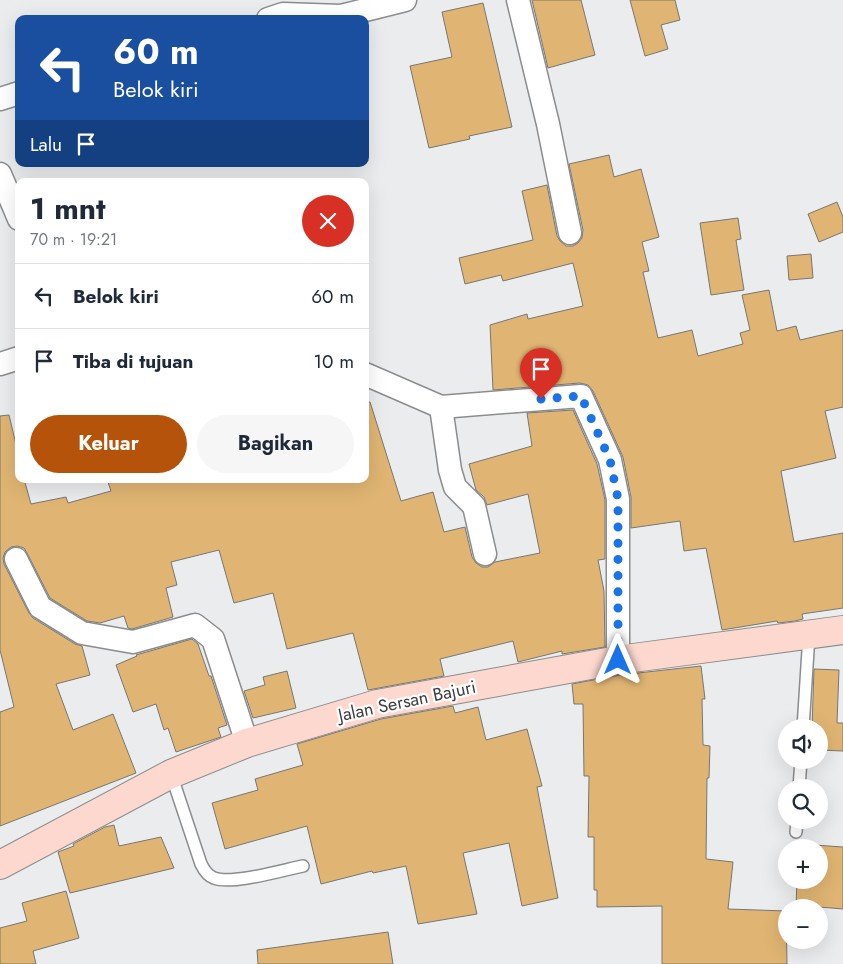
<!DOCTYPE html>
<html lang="id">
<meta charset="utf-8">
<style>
:root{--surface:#fff;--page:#f6f6f7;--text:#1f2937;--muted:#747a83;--line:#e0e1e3;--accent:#b45309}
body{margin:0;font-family:Jost,sans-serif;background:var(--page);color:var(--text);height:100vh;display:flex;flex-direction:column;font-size:19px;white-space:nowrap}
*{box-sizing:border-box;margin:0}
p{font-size:16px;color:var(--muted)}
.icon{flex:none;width:28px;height:28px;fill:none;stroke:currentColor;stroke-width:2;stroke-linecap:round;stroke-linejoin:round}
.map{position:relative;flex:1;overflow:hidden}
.drawer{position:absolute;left:15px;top:178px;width:354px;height:305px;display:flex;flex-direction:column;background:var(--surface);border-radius:10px;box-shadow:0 5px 20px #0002}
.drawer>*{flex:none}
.top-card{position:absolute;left:15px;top:15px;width:354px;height:152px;border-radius:10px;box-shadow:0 5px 20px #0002;background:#1a4fa0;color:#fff;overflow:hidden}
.tools{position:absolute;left:778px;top:719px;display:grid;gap:10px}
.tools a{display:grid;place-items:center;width:50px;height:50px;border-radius:50%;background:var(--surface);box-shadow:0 5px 20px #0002;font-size:25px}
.pin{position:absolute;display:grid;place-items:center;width:42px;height:42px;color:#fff;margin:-51px -21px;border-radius:50% 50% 50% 0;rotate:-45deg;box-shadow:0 0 5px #0007}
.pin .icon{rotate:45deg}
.me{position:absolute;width:55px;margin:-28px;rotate:0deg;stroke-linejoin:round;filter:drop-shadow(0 0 4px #0008)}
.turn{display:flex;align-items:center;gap:18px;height:105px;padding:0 15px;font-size:22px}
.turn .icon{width:65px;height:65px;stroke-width:2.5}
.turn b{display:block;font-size:35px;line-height:42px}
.then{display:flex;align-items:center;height:48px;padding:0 15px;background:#0003;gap:10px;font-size:19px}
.round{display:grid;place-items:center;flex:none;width:52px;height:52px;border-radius:26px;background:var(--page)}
.headline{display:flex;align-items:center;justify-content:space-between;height:85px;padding:0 15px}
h1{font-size:30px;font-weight:700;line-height:38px}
.primary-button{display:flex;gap:10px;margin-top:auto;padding:10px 15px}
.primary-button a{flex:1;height:58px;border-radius:30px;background:var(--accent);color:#fff;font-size:20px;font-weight:700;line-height:58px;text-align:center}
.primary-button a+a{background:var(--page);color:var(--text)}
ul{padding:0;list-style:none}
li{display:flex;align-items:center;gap:15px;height:65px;padding:0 15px;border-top:1px solid var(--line)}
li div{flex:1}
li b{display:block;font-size:19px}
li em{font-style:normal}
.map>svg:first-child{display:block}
.building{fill:#e0b573;stroke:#777675}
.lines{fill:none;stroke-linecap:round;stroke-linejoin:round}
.lane-casing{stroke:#8b8c8d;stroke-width:14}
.street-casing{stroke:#8b8c8d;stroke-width:25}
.secondary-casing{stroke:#8b8c8d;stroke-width:30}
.lane{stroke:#fff;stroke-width:11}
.street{stroke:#fff;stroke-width:22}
.secondary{stroke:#fcd8cf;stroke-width:28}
.route{stroke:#1a73e8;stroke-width:9;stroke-dasharray:0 16.2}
.labels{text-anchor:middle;stroke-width:4.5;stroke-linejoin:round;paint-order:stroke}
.street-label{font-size:18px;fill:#3d3d3e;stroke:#fff}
</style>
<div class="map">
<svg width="843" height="964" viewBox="0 0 843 964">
<rect width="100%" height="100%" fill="#ebeced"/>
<g class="building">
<path d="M 532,0 L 581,0 L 595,55 L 548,68 Z"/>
<path d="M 630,0 L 675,0 L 680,20 L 661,25 L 668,49 L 645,56 Z"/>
<path d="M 483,3 L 512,127 L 469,136 L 470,139 L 429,148 L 410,66 L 452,57 L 442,12 Z"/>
<path d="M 609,155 L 614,177 L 641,169 L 659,237 L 642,242 L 649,271 L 643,272 L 658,338 L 692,330 L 698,356 L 743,344 L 740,333 L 750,330 L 742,295 L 769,290 L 777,331 L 796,326 L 800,340 L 843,330 L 843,407 L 825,411 L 836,458 L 781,471 L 794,542 L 843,533 L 843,608 L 802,614 L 803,619 L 795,621 L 778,623 L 777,621 L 722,630 L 706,548 L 684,551 L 680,521 L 631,528 L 631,497 L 623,457 L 593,391 L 588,385 L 580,383 L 493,390 L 490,325 L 527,314 L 528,319 L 583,306 L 573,263 L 503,281 L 501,275 L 465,284 L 459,258 L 533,240 L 522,191 L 547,185 L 557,236 L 560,241 L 566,246 L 573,246 L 578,243 L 582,238 L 583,230 L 569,164 Z"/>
<path d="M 837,202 L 843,217 L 843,232 L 819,242 L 808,214 Z"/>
<path d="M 738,218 L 741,239 L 736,240 L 744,290 L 711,295 L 700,223 Z"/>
<path d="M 811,254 L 813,278 L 789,280 L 787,256 Z"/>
<path d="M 370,402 L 401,501 L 433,492 L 444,532 L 465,527 L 472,557 L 476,563 L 482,567 L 488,567 L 495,562 L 540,553 L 528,494 L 487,505 L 484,497 L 476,490 L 469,464 L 532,446 L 527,413 L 573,410 L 597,464 L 605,500 L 605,559 L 598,560 L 604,591 L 605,647 L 562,654 L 562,651 L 518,662 L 513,641 L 440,659 L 444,676 L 368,690 L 353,633 L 287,649 L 273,593 L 234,603 L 219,550 L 171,562 L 177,585 L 166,588 L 173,617 L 132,629 L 128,628 L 124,616 L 100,623 L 87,621 L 50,598 L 27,553 L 24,548 L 17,546 L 11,547 L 5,552 L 3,558 L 4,564 L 29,613 L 33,618 L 75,644 L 82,646 L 90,675 L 56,684 L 73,730 L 113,714 L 136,773 L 0,826 L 0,712 L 14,707 L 0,650 L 0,416 L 9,415 L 19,457 L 19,479 L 24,479 L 31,504 L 66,497 L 68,503 L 111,491 L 107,479 L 365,479 L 365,403 Z"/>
<path d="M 192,639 L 198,644 L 209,676 L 211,676 L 227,725 L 218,728 L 221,737 L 176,752 L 168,728 L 164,730 L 156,704 L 133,712 L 116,665 L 137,656 L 136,655 Z"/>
<path d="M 701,666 L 705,699 L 702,699 L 703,745 L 710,746 L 709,778 L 707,778 L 706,859 L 733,862 L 728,909 L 786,911 L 787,964 L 662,964 L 662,906 L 597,907 L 597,890 L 594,890 L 594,837 L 588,837 L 589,776 L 584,776 L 583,704 L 574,704 L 572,684 L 620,675 Z"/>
<path d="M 814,669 L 839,670 L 837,723 L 843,723 L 843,751 L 819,750 L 819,728 L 812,728 Z"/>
<path d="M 287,671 L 296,708 L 253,718 L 244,691 L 265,685 L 263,677 Z"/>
<path d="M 453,706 L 455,713 L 478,707 L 486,740 L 527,729 L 542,786 L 537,787 L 558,898 L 522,906 L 509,843 L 463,853 L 477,914 L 418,924 L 406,866 L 373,873 L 372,871 L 321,884 L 307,826 L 225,849 L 212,803 L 258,790 L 255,779 L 303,765 L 297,744 L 381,719 Z"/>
<path d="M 114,825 L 119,846 L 161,837 L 174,868 L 70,893 L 58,852 L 74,846 L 73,844 L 105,827 Z"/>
<path d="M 800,844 L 843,847 L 843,909 L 796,905 L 797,880 L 819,880 L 819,848 L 800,848 Z"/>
<path d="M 66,891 L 79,938 L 33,951 L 36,964 L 0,964 L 0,928 L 27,921 L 22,903 Z"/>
<path d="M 388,932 L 393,964 L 258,964 L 257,950 Z"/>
</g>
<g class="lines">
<g class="lane-casing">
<g id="lane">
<path d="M 803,728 L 809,635"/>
<path d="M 171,774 L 201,864 C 204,870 208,876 214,878 C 232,885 283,870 303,866"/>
<path d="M 799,788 L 801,760"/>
<path d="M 796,832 L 797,820"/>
</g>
</g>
<g class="street-casing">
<g id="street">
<path d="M 518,0 L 548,124 L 570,233"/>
<path d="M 268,19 L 283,14 L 341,16 L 405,0"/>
<path d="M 0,99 L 19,93"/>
<path d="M 0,174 L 19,219"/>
<path d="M 0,364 L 19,358"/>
<path d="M 365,374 L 441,407 L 581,396 L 610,460 L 618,499 L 618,660"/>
<path d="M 441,407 L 450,470 L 455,487 L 474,506 L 485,554"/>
<path d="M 16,559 L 40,607 L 82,633 L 133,642 L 195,625 L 213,639 L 247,743"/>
</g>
</g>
<g class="secondary-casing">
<path id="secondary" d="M 0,865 L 171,774 L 247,743 L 377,704 L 618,660 L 843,630"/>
</g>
<use href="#lane" class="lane"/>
<use href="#street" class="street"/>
<use href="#secondary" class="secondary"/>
</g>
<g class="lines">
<path class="route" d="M 541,399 L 581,396 L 610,460 L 618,499 L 618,660"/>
</g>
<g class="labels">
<g class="street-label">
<text transform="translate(407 701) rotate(-12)" y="6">Jalan Sersan Bajuri</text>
</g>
</g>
</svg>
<div class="tools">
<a><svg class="icon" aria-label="sound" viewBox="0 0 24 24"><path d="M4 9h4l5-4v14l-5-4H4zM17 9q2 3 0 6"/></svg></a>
<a><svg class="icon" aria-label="search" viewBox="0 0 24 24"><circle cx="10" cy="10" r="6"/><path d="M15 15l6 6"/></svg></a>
<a>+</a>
<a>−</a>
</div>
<div class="pin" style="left:541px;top:399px;background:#d93025"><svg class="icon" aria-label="arrive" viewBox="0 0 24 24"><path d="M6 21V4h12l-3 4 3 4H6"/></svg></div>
<svg class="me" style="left:618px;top:660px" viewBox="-20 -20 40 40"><path d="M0-17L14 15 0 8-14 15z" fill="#1a73e8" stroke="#fff" stroke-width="4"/></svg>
<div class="top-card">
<div class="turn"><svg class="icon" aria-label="left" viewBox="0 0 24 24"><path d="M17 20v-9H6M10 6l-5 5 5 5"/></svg><div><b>60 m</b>Belok kiri</div></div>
<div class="then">Lalu<svg class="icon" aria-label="arrive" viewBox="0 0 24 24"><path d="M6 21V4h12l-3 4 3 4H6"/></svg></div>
</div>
<section class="drawer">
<div class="headline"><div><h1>1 mnt</h1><p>70 m · 19:21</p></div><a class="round" style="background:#d93025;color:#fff"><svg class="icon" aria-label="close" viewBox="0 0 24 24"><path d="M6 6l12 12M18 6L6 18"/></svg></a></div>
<ul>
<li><svg class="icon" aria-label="left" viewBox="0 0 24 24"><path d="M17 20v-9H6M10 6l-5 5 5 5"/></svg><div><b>Belok kiri</b></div><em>60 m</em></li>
<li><svg class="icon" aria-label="arrive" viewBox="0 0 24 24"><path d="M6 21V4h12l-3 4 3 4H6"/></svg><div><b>Tiba di tujuan</b></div><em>10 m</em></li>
</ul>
<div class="primary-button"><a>Keluar</a><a>Bagikan</a></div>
</section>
</div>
